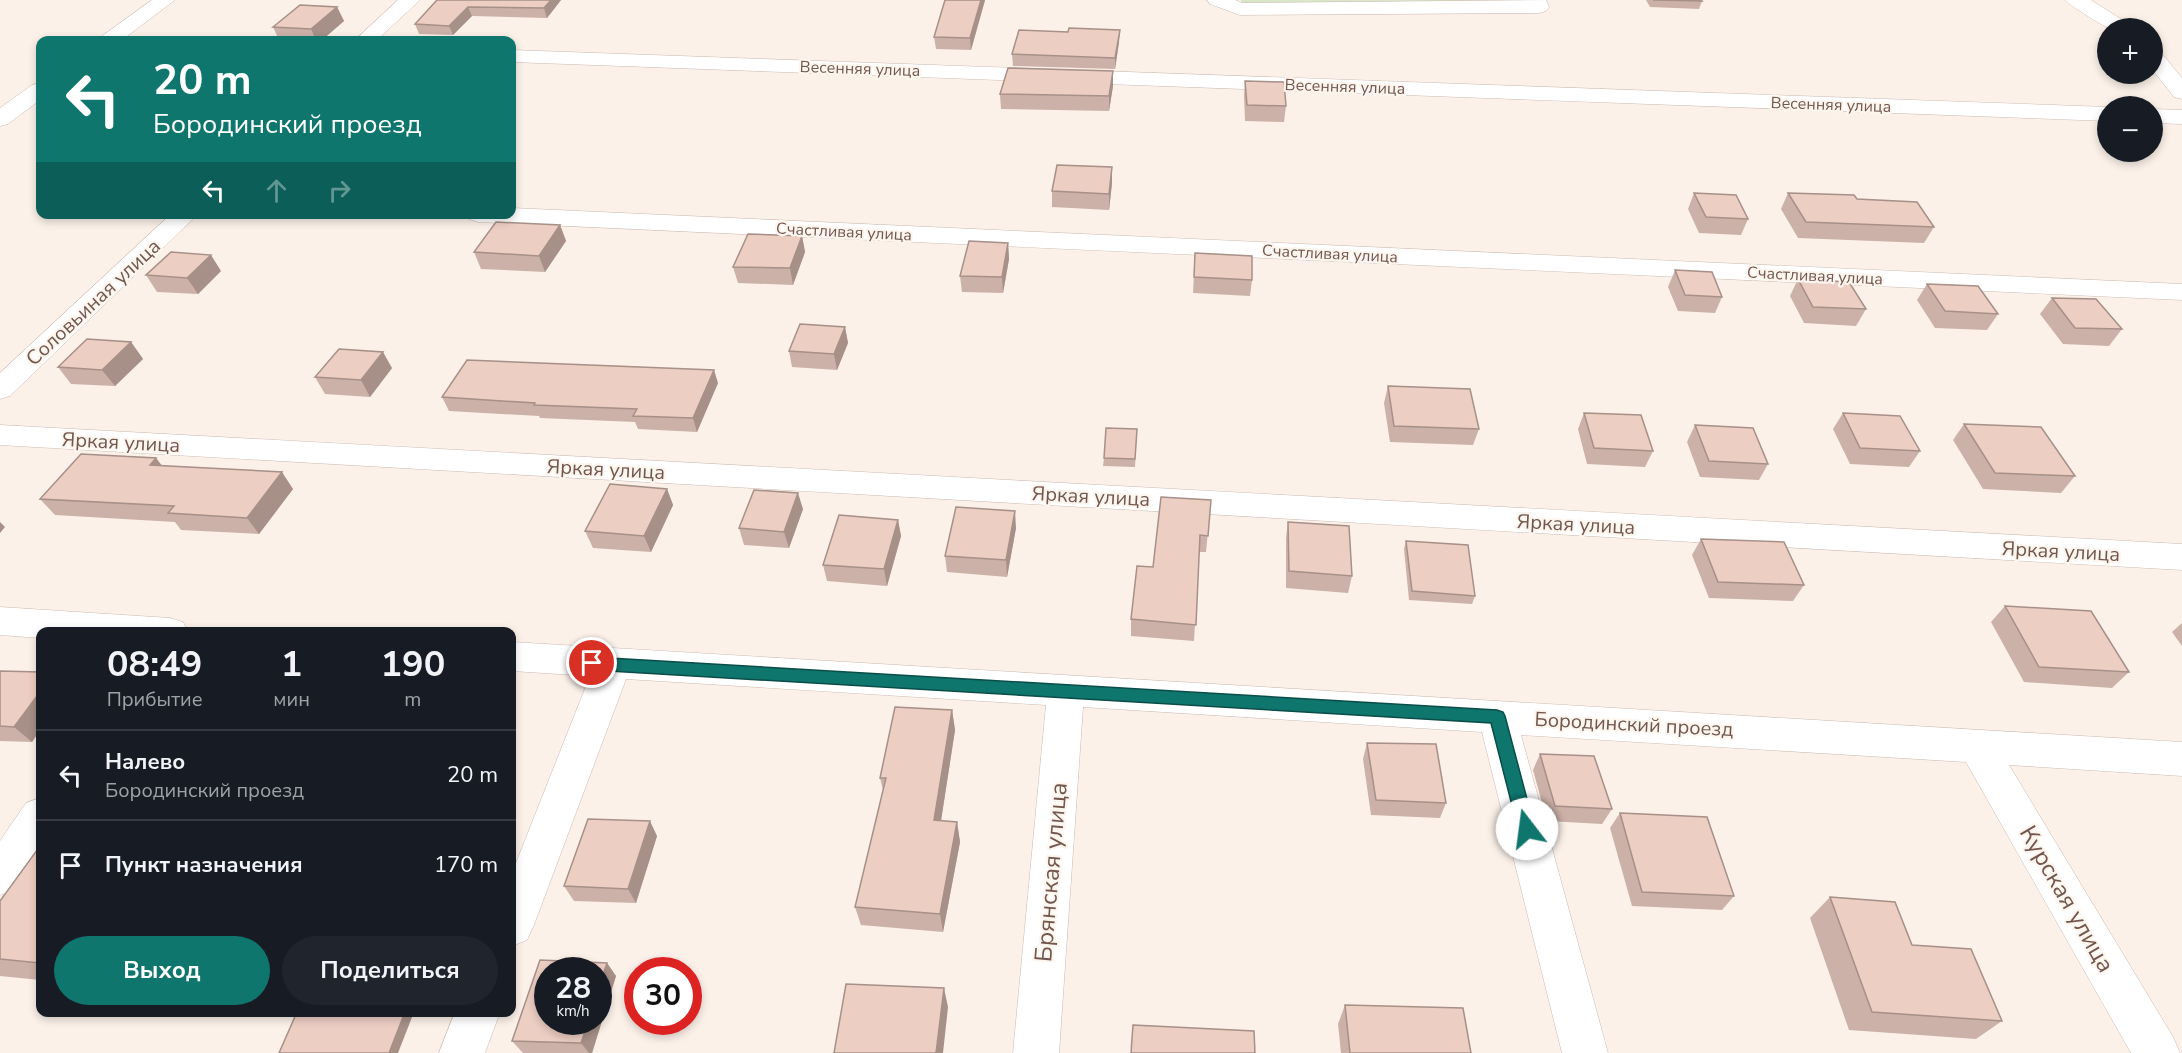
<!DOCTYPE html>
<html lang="ru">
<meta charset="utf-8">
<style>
:root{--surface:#171b24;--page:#20242c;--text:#f1f3f6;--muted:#9ea1a6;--line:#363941;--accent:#0f766e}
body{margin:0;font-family:"Nunito Sans",sans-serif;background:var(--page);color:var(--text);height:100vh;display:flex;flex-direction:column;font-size:22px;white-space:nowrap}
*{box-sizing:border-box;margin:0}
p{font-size:20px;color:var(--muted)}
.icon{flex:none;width:33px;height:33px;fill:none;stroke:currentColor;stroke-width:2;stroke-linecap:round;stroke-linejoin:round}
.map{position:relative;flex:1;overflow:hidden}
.drawer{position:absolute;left:36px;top:627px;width:480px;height:390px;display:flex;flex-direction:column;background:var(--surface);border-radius:12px;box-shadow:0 3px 9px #0003}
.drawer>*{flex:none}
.banner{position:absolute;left:36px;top:36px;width:480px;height:183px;border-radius:12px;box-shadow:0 3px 9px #0003;background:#0f766e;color:#fff;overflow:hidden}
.fabs{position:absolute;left:2097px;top:18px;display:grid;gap:12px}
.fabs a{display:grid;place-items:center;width:66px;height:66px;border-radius:50%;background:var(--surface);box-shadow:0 3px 9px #0003;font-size:30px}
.speed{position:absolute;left:534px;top:957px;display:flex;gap:12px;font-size:30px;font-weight:700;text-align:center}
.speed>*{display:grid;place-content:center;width:78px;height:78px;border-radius:50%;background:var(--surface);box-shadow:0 3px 9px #0003;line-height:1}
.speed small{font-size:15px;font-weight:400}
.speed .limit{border:9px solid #d22;background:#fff;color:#111}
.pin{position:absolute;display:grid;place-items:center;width:51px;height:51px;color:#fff;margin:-26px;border:3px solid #fff;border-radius:50%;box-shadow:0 2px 6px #0007}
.me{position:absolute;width:66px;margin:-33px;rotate:345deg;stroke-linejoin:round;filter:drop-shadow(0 0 4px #0008)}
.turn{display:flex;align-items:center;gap:21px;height:126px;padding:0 18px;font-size:27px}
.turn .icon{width:78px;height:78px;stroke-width:2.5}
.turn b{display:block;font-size:42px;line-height:51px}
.lanes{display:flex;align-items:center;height:57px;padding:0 18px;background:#0003;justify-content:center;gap:30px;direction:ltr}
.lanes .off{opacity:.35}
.eta{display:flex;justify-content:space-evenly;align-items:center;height:102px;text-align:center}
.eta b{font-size:36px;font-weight:700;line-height:42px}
.button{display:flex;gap:12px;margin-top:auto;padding:12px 18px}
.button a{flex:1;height:69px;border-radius:36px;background:var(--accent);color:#fff;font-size:24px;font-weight:700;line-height:69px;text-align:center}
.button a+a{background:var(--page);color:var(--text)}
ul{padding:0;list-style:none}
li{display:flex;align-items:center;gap:18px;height:90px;padding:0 18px;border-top:2px solid var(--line)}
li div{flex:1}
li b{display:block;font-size:22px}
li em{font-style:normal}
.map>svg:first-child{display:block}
.green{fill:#d9e7c8}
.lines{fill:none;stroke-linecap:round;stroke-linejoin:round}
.street-casing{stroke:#ccb9b0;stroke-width:1}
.street{fill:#fff;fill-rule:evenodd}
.wall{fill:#ccb1a8}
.shaded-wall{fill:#a69088}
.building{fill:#edcec3;stroke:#a69088;stroke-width:1.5}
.route{fill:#0f766e;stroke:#0a4d48;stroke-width:1.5}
.labels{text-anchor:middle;stroke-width:4.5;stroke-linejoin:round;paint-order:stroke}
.far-street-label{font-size:16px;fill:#73574f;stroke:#fdf6ef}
.street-label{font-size:20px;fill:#73574f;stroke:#fdf6ef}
.near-street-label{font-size:24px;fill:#73574f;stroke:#fdf6ef}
</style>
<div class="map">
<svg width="2182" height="1053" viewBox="0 0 2182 1053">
<rect width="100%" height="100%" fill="#fbf1e9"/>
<path class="green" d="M 1241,0 L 1525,0 L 1526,1 L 1242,3 Z"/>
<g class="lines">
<g class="street-casing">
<g id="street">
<path d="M 152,0 L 175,0 L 122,40 L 99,40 L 102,36 Z"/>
<path d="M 398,0 L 420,0 L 377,40 L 355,40 Z"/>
<path d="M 1207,0 L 1235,0 L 1242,3 L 1546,0 L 1549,7 L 1546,11 L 1539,13 L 1240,15 L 1210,4 Z"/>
<path d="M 2065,0 L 2091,0 L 2129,24 L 2132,28 C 2125,29 2114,30 2107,27 C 2101,25 2068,4 2065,0 Z"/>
<path d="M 2152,48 L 2159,50 L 2182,78 L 2182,99 L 2174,97 L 2152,69 Z"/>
<path d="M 512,50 L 2108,107 L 2108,121 L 512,62 Z"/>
<path d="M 40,83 L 40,100 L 8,124 L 0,126 L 0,108 L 32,85 Z"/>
<path d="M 2152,109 L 2182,110 L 2182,124 L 2152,123 Z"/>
<path d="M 512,208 L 2182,284 L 2182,300 L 478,222 L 469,219 L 466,214 L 512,214 Z"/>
<path d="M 171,214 L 198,214 L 10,396 L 0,399 L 0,373 Z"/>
<path d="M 0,425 L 2182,544 L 2182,570 L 0,445 Z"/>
<path d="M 0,607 L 170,618 L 183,622 L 188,632 L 40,632 L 40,638 L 0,635 Z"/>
<path d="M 512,642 L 2182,742 L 2182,776 L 2009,765 L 2173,1037 L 2180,1053 L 2131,1053 L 1966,762 L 1521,735 L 1608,1053 L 1562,1053 L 1482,732 L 1083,707 L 1059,1053 L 1013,1053 L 1046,705 L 626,679 L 534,925 L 527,940 L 512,946 L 512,873 L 590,676 L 512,671 Z"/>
<path d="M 40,798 L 40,850 L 15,890 L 0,895 L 0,841 L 26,803 Z"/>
<path d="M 455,1012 L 500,1012 L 485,1053 L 439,1053 Z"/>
</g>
</g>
<use href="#street" class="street"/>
</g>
<g class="wall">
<path d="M 437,0 L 561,0 L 547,18 L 472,16 L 453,35 L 419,34 L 415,24 Z"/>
<path d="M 945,0 L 985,0 L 971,50 L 936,49 L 934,37 Z"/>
<path d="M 1646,0 L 1701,0 L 1702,1 L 1699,9 L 1650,7 Z"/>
<path d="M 337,7 L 344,21 L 322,40 L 279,40 L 273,27 Z"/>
<path d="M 1119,42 L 1115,69 L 1013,66 L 1012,54 Z"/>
<path d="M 1245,81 L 1286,106 L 1284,122 L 1245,121 L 1244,96 Z"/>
<path d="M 1113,86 L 1109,111 L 1001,109 L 1000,94 Z"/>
<path d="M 1112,183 L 1109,210 L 1052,207 L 1052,191 Z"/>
<path d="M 1694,193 L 1748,219 L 1741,235 L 1699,233 L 1688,209 Z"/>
<path d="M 1788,193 L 1857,199 L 1934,227 L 1924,243 L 1798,238 L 1781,209 Z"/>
<path d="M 560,225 L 566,241 L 545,272 L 481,269 L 474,252 Z"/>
<path d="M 802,236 L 805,252 L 793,285 L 738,283 L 733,267 Z"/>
<path d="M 1008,243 L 1009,259 L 1003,293 L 962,292 L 960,276 Z"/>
<path d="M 1195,253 L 1252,280 L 1250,296 L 1193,293 Z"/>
<path d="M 1675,270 L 1722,297 L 1715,313 L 1678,311 L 1668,287 Z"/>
<path d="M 221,271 L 198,294 L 157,292 L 146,275 Z"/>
<path d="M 1798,279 L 1866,309 L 1856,326 L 1804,323 L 1790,296 Z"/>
<path d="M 1927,284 L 1998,314 L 1987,330 L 1935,328 L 1917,300 Z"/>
<path d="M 2052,298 L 2122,329 L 2109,346 L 2063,344 L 2040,314 Z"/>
<path d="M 845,327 L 848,343 L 837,370 L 792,367 L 789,351 Z"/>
<path d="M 131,342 L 143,359 L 115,386 L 71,384 L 58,367 Z"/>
<path d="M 392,368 L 370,397 L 325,394 L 315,377 Z"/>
<path d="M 718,383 L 697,432 L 638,429 L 635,422 L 540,418 L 539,416 L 449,411 L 442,397 Z"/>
<path d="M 1388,386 L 1479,429 L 1473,445 L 1390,442 L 1384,403 Z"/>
<path d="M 1584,413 L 1653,451 L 1645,467 L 1587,464 L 1578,429 Z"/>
<path d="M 1843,413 L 1920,451 L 1909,467 L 1850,464 L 1833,429 Z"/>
<path d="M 1964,424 L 2075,476 L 2061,493 L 1983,489 L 1953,440 Z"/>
<path d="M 1695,425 L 1768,464 L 1759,480 L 1700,477 L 1687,442 Z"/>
<path d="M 1137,429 L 1135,467 L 1103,466 L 1104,458 Z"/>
<path d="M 156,458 L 162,466 L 293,489 L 259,534 L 181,530 L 175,522 L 55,515 L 40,499 Z"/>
<path d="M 667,489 L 673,505 L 651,552 L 593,548 L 585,531 Z"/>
<path d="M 1211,500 L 1206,552 L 1199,552 L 1194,641 L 1131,636 L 1131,619 Z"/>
<path d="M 803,509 L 789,548 L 744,545 L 739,528 Z"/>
<path d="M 898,520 L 901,536 L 887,586 L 827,581 L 823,565 Z"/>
<path d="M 1288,522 L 1352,576 L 1348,593 L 1286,588 L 1286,538 Z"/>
<path d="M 1016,528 L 1007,577 L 947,572 L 945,556 Z"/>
<path d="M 1701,539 L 1804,585 L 1793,601 L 1709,598 L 1692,555 Z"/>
<path d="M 1406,541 L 1475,596 L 1472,604 L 1409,600 L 1404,549 Z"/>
<path d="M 2005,606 L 2129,672 L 2112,688 L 2024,682 L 1991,622 Z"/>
<path d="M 2182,623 L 2182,646 L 2172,632 Z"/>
<path d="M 0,671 L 40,672 L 40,730 L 32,742 L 0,741 Z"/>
<path d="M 952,710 L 955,730 L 941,821 L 957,822 L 960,842 L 943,932 L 861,925 L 855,907 L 883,790 L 880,778 Z"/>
<path d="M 1367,743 L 1446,803 L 1440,818 L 1371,815 L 1363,759 Z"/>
<path d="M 1540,754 L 1612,809 L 1602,824 L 1547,821 L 1533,770 Z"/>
<path d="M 1620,813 L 1734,896 L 1722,910 L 1632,906 L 1610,828 Z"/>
<path d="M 657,836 L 636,903 L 574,901 L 564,886 Z"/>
<path d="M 40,846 L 40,980 L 0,976 L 0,901 Z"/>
<path d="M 1830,897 L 1912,945 L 2002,1021 L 1976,1039 L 1849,1030 L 1810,918 Z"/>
<path d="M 607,963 L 616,976 L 592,1053 L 523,1053 L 512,1041 Z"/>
<path d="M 1345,1005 L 1471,1053 L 1341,1053 L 1338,1024 Z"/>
</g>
<g class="shaded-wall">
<path d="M 551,0 L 561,0 L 547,18 L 544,8 Z"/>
<path d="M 981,0 L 985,0 L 971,50 L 970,38 Z"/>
<path d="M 337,7 L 344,21 L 322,40 L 316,40 L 311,29 Z"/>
<path d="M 468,7 L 472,16 L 453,35 L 449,26 Z"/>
<path d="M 1120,30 L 1119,42 L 1115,69 L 1115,58 Z"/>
<path d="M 1113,71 L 1113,86 L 1109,111 L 1109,96 Z"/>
<path d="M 1112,167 L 1112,183 L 1109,210 L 1109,194 Z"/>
<path d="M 560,225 L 566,241 L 545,272 L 539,256 Z"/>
<path d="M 802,236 L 805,252 L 793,285 L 790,268 Z"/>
<path d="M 1008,243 L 1009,259 L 1003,293 L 1002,277 Z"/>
<path d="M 211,255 L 221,271 L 198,294 L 187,278 Z"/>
<path d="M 845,327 L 848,343 L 837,370 L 834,354 Z"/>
<path d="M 131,342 L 143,359 L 115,386 L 102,370 Z"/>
<path d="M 383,352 L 392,368 L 370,397 L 361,380 Z"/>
<path d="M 714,370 L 718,383 L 697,432 L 693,418 Z"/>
<path d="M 156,458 L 169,475 L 150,465 Z"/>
<path d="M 282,472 L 293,489 L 259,534 L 247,518 Z"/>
<path d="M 667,489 L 673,505 L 651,552 L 644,536 Z"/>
<path d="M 798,493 L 803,509 L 789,548 L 784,532 Z"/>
<path d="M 1015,511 L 1016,528 L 1007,577 L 1006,560 Z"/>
<path d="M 898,520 L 901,536 L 887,586 L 884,569 Z"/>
<path d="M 0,522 L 5,527 L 0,533 Z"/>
<path d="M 40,692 L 40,730 L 32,742 L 14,727 Z"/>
<path d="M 952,710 L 955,730 L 938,840 L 934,820 Z"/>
<path d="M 650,821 L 657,836 L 636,903 L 628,889 Z"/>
<path d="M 957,822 L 960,842 L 943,932 L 940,914 Z"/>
<path d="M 607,963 L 616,976 L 592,1053 L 589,1053 L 581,1043 L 588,1022 L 598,1022 L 598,989 Z"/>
<path d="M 944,988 L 948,1007 L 943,1053 L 936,1053 Z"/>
<path d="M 405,1012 L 414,1012 L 398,1053 L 389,1053 Z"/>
</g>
<g class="building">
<path d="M 437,0 L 551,0 L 544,8 L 468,7 L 449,26 L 415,24 Z"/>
<path d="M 945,0 L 981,0 L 970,38 L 934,37 Z"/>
<path d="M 1653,0 L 1701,0 L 1702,1 Z"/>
<path d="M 300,5 L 337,7 L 311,29 L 273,27 Z"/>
<path d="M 1069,28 L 1120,30 L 1115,58 L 1012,54 L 1019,30 L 1068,32 Z"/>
<path d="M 1008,68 L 1113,71 L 1109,96 L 1000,94 Z"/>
<path d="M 1245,81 L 1284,82 L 1286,106 L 1247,105 Z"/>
<path d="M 1057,165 L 1112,167 L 1109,194 L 1052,191 Z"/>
<path d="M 1694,193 L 1736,195 L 1748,219 L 1706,217 Z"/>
<path d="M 1788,193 L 1854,195 L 1857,199 L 1917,202 L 1934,227 L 1806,222 Z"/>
<path d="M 496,222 L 560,225 L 539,256 L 474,252 Z"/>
<path d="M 748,234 L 802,236 L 790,268 L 733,267 Z"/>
<path d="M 969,241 L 1008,243 L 1002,277 L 960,276 Z"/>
<path d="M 171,252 L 211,255 L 187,278 L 146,275 Z"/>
<path d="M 1195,253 L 1252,256 L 1252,280 L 1194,277 Z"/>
<path d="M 1675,270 L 1712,272 L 1722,297 L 1685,295 Z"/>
<path d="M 1798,279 L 1849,282 L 1866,309 L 1813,307 Z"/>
<path d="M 1927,284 L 1978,286 L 1998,314 L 1945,311 Z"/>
<path d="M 2052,298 L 2096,299 L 2122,329 L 2075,328 Z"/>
<path d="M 800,324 L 845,327 L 834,354 L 789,351 Z"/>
<path d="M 87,339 L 131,342 L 102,370 L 58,367 Z"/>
<path d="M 339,349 L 383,352 L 361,380 L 315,377 Z"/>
<path d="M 467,360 L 714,370 L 693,418 L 633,416 L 637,409 L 534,405 L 535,403 L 442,397 Z"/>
<path d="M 1388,386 L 1470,389 L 1479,429 L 1394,426 Z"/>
<path d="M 1584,413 L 1641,415 L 1653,451 L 1594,448 Z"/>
<path d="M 1843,413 L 1900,416 L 1920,451 L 1860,448 Z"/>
<path d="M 1964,424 L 2041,427 L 2075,476 L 1995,473 Z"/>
<path d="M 1695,425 L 1753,428 L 1768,464 L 1709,461 Z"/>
<path d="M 1106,428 L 1137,429 L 1135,459 L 1104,458 Z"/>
<path d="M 81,454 L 156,458 L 150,465 L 282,472 L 247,518 L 168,513 L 174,506 L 40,499 Z"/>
<path d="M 610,484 L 667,489 L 644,536 L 585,531 Z"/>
<path d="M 754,490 L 798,493 L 784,532 L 739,528 Z"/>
<path d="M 1161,497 L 1211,500 L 1208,536 L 1200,535 L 1196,625 L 1131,619 L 1137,566 L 1153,567 Z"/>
<path d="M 956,507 L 1015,511 L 1006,560 L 945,556 Z"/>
<path d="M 839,515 L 898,520 L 884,569 L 823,565 Z"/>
<path d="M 1288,522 L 1349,526 L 1352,576 L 1289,571 Z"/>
<path d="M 1701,539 L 1784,542 L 1804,585 L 1718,582 Z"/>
<path d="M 1406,541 L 1468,545 L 1475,596 L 1412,591 Z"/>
<path d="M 2005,606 L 2091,611 L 2129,672 L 2039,667 Z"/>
<path d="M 0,671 L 40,672 L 40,692 L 14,727 L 0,726 Z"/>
<path d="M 895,707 L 952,710 L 934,820 L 957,822 L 940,914 L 855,907 L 886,778 L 880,778 Z"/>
<path d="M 1367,743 L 1436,744 L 1446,803 L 1376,800 Z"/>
<path d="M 1540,754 L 1594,756 L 1612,809 L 1555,806 Z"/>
<path d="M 1620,813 L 1707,817 L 1734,896 L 1642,892 Z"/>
<path d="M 588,819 L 650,821 L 628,889 L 564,886 Z"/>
<path d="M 40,846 L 40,963 L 0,959 L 0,901 Z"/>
<path d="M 1830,897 L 1895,902 L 1912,945 L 1971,949 L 2002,1021 L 1872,1012 Z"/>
<path d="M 540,960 L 607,963 L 598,989 L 598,970 L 548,970 L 548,1022 L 588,1022 L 581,1043 L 512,1041 Z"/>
<path d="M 846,984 L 944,988 L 936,1053 L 834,1053 Z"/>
<path d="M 1345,1005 L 1463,1008 L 1471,1053 L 1350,1053 Z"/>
<path d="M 297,1012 L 405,1012 L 389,1053 L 279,1053 Z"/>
<path d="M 1133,1025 L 1254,1031 L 1255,1053 L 1131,1053 Z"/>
</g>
<path class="route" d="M 592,657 L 1497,710 L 1503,712 L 1505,716 L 1535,829 L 1532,834 L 1527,836 L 1521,834 L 1518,829 L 1491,723 L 592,670 L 587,668 L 585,663 L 587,659 Z"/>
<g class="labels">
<g class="far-street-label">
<text transform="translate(860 68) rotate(2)" y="6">Весенняя улица</text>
<text transform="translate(1345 86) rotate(2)" y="6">Весенняя улица</text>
<text transform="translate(1831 104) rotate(2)" y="6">Весенняя улица</text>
<text transform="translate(844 231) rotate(3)" y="6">Счастливая улица</text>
<text transform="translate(1330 253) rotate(3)" y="6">Счастливая улица</text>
<text transform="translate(1815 275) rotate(3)" y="6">Счастливая улица</text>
</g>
<g class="street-label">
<text transform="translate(93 302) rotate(-43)" y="7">Соловьиная улица</text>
<text transform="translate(121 442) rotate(3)" y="7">Яркая улица</text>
<text transform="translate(606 469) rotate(3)" y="7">Яркая улица</text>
<text transform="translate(1091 496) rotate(3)" y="7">Яркая улица</text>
<text transform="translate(1576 524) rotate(3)" y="7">Яркая улица</text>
<text transform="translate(2061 551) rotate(3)" y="7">Яркая улица</text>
<text transform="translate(1634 724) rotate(3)" y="7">Бородинский проезд</text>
</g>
<g class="near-street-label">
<text transform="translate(1051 872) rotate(-85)" y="8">Брянская улица</text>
<text transform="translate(2067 899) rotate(60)" y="8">Курская улица</text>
</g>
</g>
</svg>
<div class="fabs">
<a>+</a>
<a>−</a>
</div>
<div class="speed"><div>28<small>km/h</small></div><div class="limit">30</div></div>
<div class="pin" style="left:592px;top:663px;background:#d93025"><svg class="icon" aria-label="arrive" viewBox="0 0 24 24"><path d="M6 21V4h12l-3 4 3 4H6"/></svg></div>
<svg class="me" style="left:1527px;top:829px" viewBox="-20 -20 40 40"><circle r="19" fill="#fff"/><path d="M0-13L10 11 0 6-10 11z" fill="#0f766e"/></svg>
<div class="banner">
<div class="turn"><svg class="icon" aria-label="left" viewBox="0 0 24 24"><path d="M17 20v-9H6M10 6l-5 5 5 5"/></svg><div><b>20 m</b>Бородинский проезд</div></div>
<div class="lanes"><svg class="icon" aria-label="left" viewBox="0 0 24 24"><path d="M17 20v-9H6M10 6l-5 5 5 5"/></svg><svg class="icon off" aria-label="ahead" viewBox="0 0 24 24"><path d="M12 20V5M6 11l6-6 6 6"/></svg><svg class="icon off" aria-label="right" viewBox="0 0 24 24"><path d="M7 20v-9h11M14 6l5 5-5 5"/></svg></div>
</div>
<section class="drawer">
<div class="eta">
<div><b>08:49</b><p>Прибытие</p></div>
<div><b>1</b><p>мин</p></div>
<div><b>190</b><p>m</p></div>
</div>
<ul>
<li><svg class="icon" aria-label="left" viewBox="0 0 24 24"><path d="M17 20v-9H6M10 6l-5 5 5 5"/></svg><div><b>Налево</b><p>Бородинский проезд</p></div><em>20 m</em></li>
<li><svg class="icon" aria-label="arrive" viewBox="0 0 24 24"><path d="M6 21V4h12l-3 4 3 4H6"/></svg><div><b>Пункт назначения</b></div><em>170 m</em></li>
</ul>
<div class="button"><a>Выход</a><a>Поделиться</a></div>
</section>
</div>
